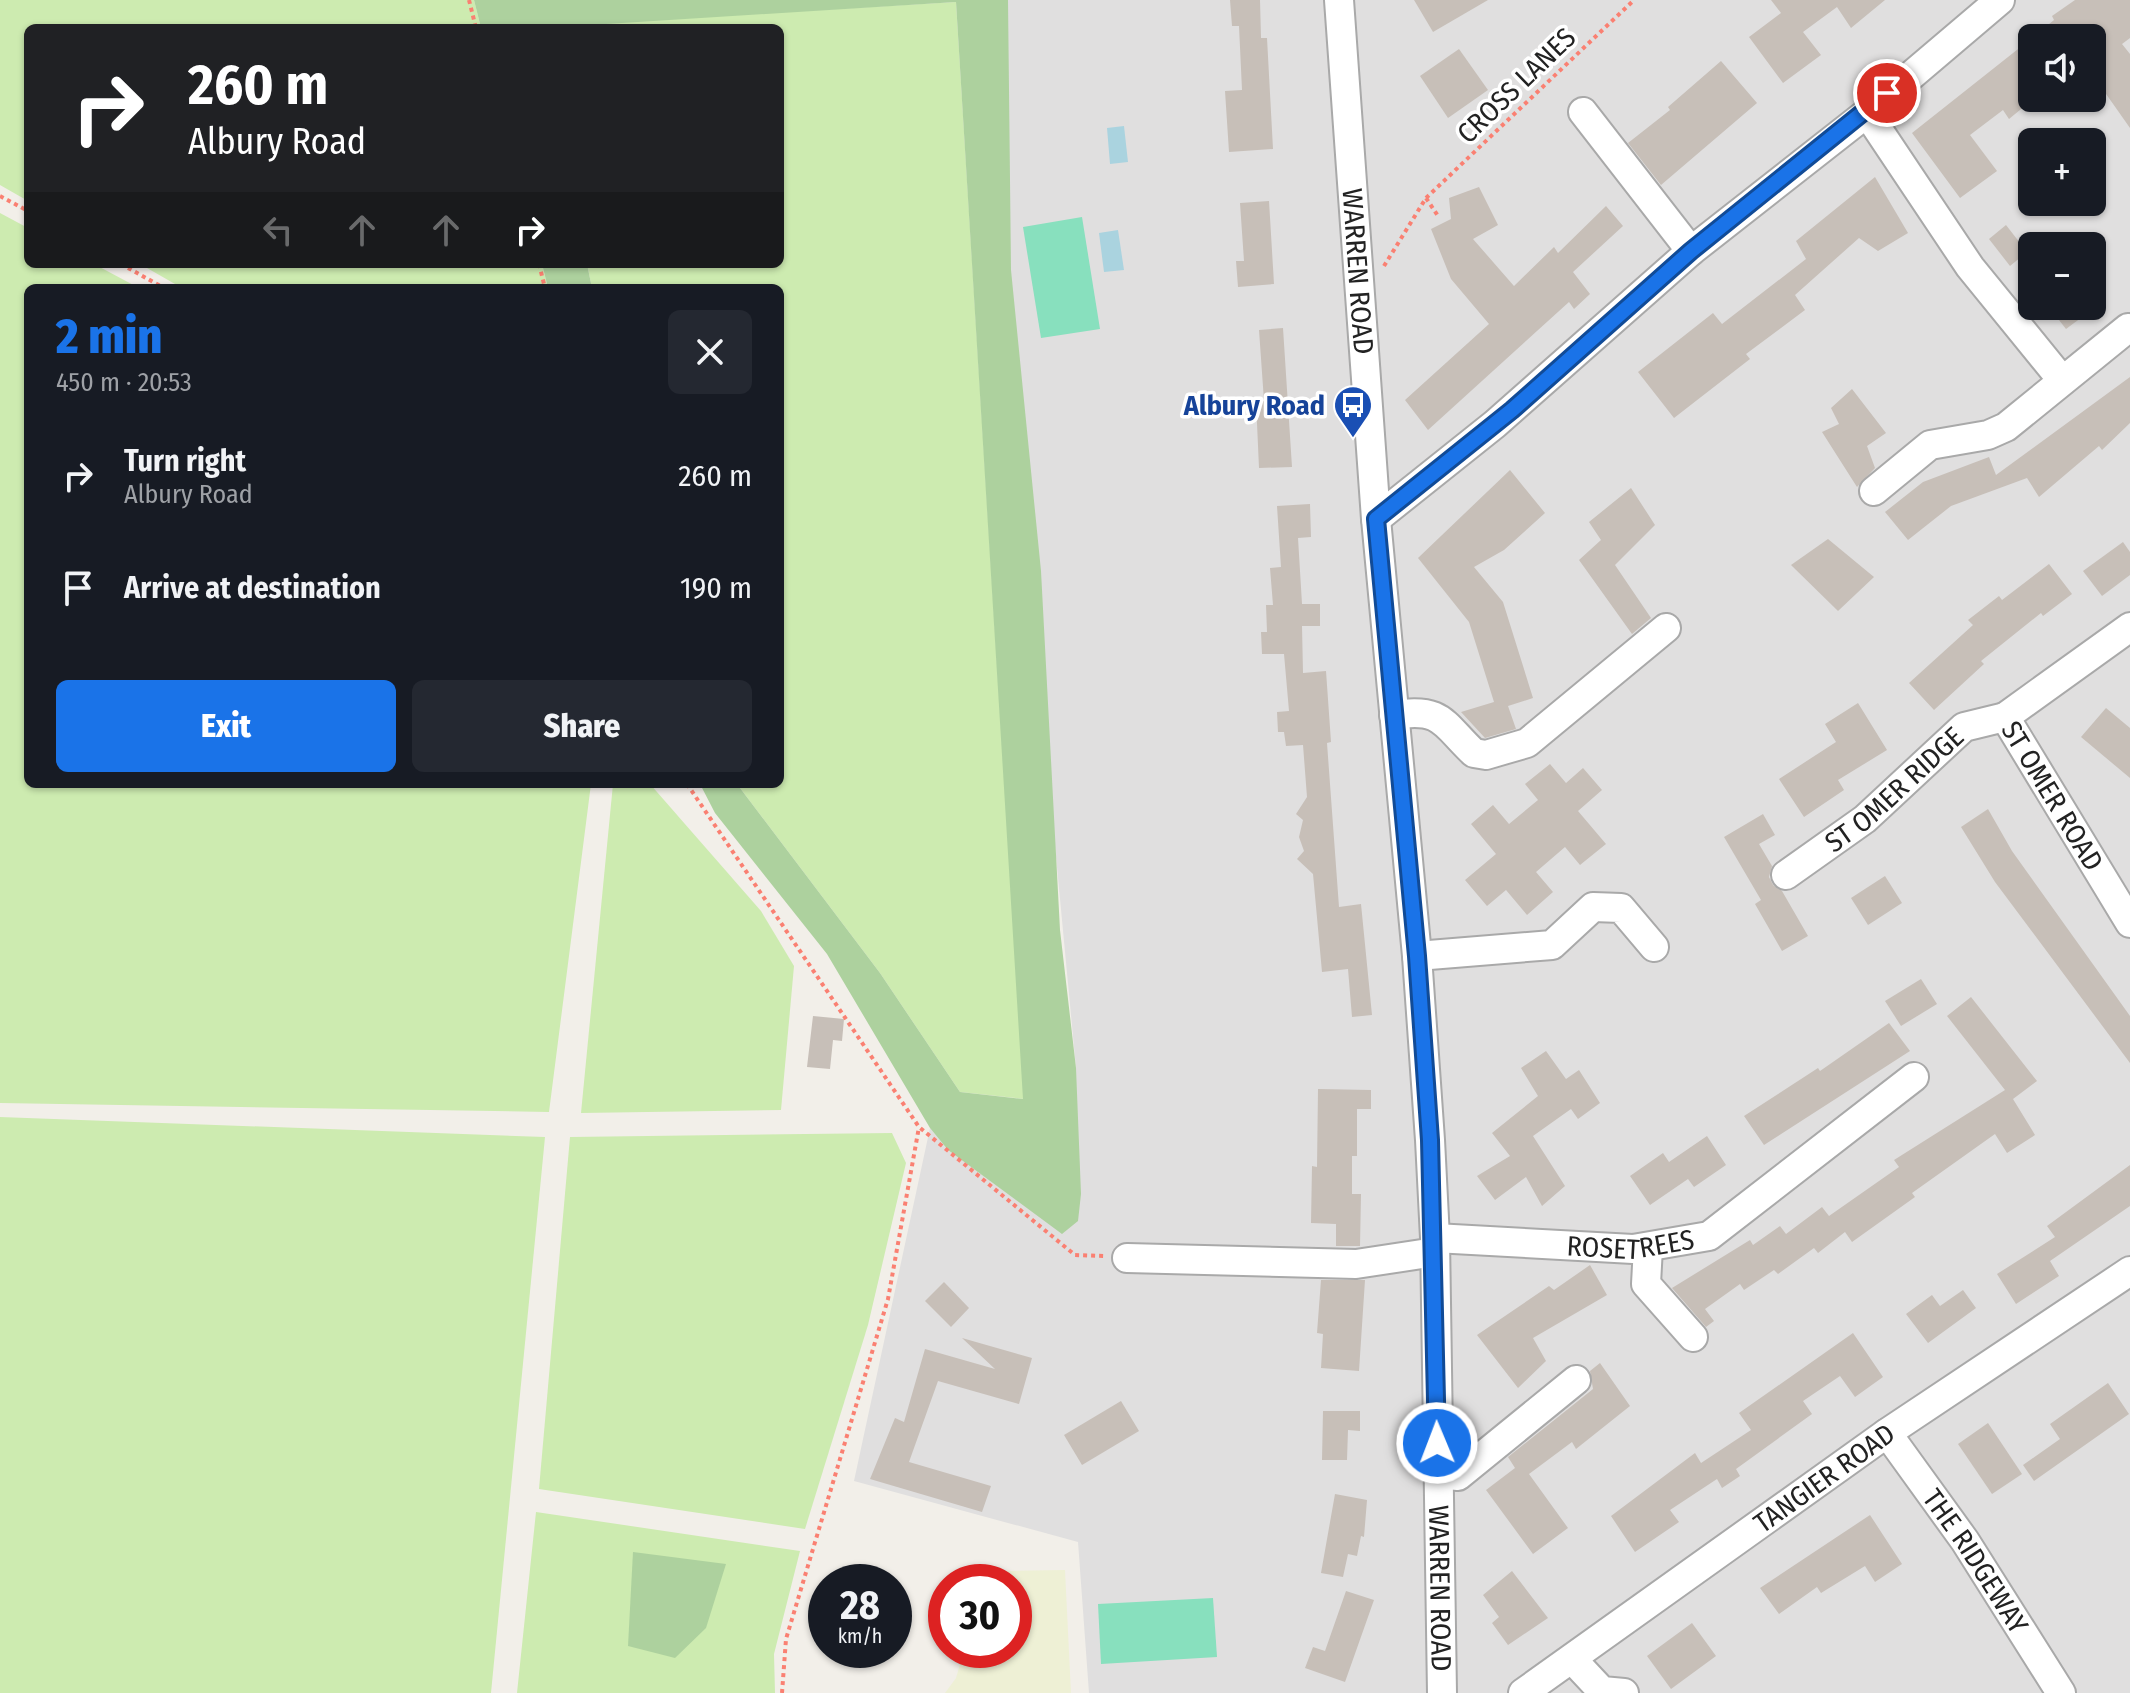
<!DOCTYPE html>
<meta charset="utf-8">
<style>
:root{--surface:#171b24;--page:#242831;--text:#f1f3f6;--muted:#9ea1a6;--accent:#1a73e8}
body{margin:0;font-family:"Fira Sans Condensed",sans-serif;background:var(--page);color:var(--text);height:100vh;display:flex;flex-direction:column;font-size:30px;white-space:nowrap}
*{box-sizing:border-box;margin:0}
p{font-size:26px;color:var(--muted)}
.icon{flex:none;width:44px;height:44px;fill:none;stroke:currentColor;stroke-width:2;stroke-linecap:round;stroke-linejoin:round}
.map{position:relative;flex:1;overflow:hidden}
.side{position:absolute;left:24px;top:284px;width:760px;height:504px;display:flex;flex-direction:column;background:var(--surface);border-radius:12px;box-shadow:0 2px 6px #0004}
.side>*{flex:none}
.guide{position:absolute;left:24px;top:24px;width:760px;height:244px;border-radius:12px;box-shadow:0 2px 6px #0004;background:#202124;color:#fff;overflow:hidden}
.buttons{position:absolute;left:2018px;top:24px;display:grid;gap:16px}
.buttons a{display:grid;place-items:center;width:88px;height:88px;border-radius:12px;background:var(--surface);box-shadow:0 2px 6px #0004;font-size:40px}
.speed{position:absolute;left:808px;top:1564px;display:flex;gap:16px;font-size:40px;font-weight:700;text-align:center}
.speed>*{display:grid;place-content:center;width:104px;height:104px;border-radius:50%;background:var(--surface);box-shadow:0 2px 6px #0004;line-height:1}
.speed small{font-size:20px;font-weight:400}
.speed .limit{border:12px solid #d22;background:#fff;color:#111}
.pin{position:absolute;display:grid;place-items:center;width:68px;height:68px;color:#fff;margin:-34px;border:4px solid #fff;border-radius:50%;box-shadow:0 2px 8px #0007}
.me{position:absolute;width:88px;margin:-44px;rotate:359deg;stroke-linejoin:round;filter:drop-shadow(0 0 6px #0008)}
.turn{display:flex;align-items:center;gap:28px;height:168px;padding:0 32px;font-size:36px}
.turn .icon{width:104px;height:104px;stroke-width:2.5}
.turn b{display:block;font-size:56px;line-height:68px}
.lanes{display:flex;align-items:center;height:76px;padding:0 32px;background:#0003;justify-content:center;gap:40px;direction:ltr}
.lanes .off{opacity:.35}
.round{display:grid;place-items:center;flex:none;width:84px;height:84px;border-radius:12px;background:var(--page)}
.head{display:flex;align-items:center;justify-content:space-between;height:136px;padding:0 32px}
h1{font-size:48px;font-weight:800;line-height:60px;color:var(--accent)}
.cta{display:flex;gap:16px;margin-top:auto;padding:16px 32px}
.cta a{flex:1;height:92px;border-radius:12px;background:var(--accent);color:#fff;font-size:32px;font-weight:800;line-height:92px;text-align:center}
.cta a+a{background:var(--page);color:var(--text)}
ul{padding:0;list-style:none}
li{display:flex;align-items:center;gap:24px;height:112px;padding:0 32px}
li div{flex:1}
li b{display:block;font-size:30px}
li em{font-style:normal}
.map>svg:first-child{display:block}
.residential{fill:#e0dfdf;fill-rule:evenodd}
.farmland{fill:#eef0d5}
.grass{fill:#cdebb0}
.forest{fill:#add19e}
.pitch{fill:#88e0be}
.water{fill:#aad3df}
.building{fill:#c7bfb8}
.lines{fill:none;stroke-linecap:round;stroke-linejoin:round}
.minor-casing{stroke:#a9a9a9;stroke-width:32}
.path{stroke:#fa8072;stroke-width:4;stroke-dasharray:4 4;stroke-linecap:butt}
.minor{stroke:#fff;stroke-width:28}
.route-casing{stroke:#114b97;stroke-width:20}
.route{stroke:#1a73e8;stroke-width:14}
.labels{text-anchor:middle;stroke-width:7;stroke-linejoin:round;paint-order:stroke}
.street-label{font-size:28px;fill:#222;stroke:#fff}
.transit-label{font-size:28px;font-weight:bold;fill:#164399;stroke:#fff;text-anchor:end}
</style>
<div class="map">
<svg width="2130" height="1693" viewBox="0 0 2130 1693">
<rect width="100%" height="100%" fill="#f2efe9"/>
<path class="residential" d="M 975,0 L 2130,0 L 2130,1693 L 1089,1693 L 1078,1542 L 854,1481 L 930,1128 L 948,1150 L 1062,1233 L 1076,1068 ZM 2032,38 L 2092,38 L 2092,98 L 2032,98 ZM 2032,142 L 2092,142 L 2092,202 L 2032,202 ZM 2032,246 L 2092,246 L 2092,306 L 2032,306 Z"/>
<path class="farmland" d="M 1065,1570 L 1071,1693 L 945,1693 L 956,1678 L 964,1650 L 1014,1650 L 1014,1582 L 992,1582 L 1001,1571 Z"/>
<g class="grass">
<path d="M 0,0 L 474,0 L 481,28 L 28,28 L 28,201 L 0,185 Z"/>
<path d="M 956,2 L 1024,1099 L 960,1092 L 880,973 L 737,784 L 780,784 L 780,288 L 592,288 L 587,264 L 780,264 L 780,28 L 543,26 Z"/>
<path d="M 0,213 L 28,228 L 28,264 L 94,264 L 139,288 L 28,288 L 28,784 L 591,784 L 549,1112 L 0,1103 Z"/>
<path d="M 140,264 L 542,264 L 548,288 L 182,288 Z"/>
<path d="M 613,784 L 650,784 L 761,911 L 794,966 L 781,1110 L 581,1113 Z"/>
<path d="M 0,1117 L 545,1137 L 491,1693 L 0,1693 Z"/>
<path d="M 892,1133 L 906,1163 L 868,1325 L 805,1529 L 539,1489 L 570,1137 Z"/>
<path d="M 536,1512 L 800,1551 L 774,1654 L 775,1693 L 517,1693 Z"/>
</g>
<g class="forest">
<path d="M 474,0 L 1008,0 L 1011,270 L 1041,571 L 1060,930 L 1076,1068 L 1081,1194 L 1078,1221 L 1062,1234 L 948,1150 L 930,1128 L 827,954 L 715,813 L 700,784 L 737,784 L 880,973 L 960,1092 L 1023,1099 L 956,2 L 543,28 L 481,28 Z"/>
<path d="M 542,264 L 587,264 L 592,288 L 548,288 Z"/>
<path d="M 633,1552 L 726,1564 L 706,1628 L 675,1658 L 628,1646 Z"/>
</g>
<g class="pitch">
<path d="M 1082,217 L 1100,329 L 1041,338 L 1023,227 Z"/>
<path d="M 1213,1598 L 1217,1657 L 1101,1664 L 1098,1604 Z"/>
</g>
<g class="water">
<path d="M 1124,126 L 1128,162 L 1110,164 L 1107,128 Z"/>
<path d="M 1118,230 L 1124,270 L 1104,272 L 1099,233 Z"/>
</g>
<g class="building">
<path d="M 1230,0 L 1260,0 L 1261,38 L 1267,38 L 1273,149 L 1229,152 L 1225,91 L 1242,90 L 1239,26 L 1232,26 Z"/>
<path d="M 1414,0 L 1488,0 L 1433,32 Z"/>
<path d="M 1771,0 L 1885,0 L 1851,28 L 1837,7 L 1803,32 L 1821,55 L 1783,83 L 1749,37 L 1781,13 Z"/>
<path d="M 2075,0 L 2130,0 L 2130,38 L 2122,44 L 2130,54 L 2130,128 L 2092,74 L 2092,38 L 2032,38 L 2054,20 L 2052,16 Z"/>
<path d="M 2032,38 L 2032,100 L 2009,119 L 2003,110 L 1970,135 L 1997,171 L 1960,198 L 1912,133 Z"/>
<path d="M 1459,49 L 1488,90 L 1448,118 L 1420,76 Z"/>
<path d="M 1721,61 L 1757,103 L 1661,185 L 1628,143 L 1670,110 L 1668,107 Z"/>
<path d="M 1875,177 L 1908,233 L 1878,251 L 1859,238 L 1795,295 L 1805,310 L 1746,354 L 1750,359 L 1674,418 L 1638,372 L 1713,313 L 1722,324 L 1806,259 L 1796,241 Z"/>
<path d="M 1479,187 L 1498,225 L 1473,239 L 1514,286 L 1554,247 L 1558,253 L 1606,206 L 1623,226 L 1573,272 L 1590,294 L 1574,309 L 1569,302 L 1428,430 L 1405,400 L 1489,324 L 1451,279 L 1431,229 L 1451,219 L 1449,198 Z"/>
<path d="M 1269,201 L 1274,284 L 1238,287 L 1236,261 L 1244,261 L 1240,203 Z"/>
<path d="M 2006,225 L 2027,252 L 2010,266 L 1989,239 Z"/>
<path d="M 2048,306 L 2097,306 L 2066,329 Z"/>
<path d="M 1283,328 L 1292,467 L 1259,468 L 1256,401 L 1264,401 L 1259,330 Z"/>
<path d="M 2130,377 L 2130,423 L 2102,450 L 2099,446 L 2039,497 L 2027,478 L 1951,506 L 1908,540 L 1885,512 L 1923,482 L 1989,457 L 1996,475 Z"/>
<path d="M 1852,389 L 1886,433 L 1867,446 L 1875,468 L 1857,487 L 1822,432 L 1839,424 L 1831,408 Z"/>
<path d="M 1510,470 L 1545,513 L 1504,550 L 1474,567 L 1503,602 L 1533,698 L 1508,706 L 1516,729 L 1485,738 L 1461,712 L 1494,702 L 1469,622 L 1418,558 Z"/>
<path d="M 1631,488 L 1655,525 L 1615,565 L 1651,618 L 1632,634 L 1579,560 L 1601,540 L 1589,522 Z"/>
<path d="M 1310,504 L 1311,537 L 1298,538 L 1302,604 L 1320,604 L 1320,626 L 1302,626 L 1303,673 L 1326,671 L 1331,742 L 1327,743 L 1339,907 L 1361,904 L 1372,1015 L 1352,1017 L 1348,969 L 1322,972 L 1313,874 L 1297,859 L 1304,851 L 1299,837 L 1303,820 L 1296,814 L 1307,797 L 1303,745 L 1286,746 L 1284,732 L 1278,732 L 1277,712 L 1289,711 L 1284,654 L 1262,654 L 1261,632 L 1267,632 L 1266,605 L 1273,605 L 1270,568 L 1281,567 L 1277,506 Z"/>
<path d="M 1828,539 L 1874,577 L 1838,611 L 1791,565 Z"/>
<path d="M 2123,542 L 2130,552 L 2130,575 L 2102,596 L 2083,571 Z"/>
<path d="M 2049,564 L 2072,594 L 2043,616 L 2041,613 L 1981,661 L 1984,664 L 1934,710 L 1909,683 L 1973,625 L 1968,620 L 1999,596 L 2002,600 Z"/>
<path d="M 1858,703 L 1887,750 L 1838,780 L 1844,790 L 1804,817 L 1779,779 L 1836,742 L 1825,724 Z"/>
<path d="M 2106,708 L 2130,728 L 2130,778 L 2081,737 Z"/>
<path d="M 1550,764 L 1566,783 L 1583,768 L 1602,790 L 1578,811 L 1606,844 L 1580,865 L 1565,847 L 1536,872 L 1553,892 L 1527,915 L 1506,890 L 1487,906 L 1465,880 L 1496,854 L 1471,824 L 1493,805 L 1509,824 L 1538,800 L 1525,784 Z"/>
<path d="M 1988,809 L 2012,851 L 2130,1016 L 2130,1063 L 1995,882 L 1961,827 Z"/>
<path d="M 1763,814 L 1775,835 L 1759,844 L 1772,866 L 1769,877 L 1773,885 L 1782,891 L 1808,936 L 1782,951 L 1755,904 L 1761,900 L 1724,837 Z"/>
<path d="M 1885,876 L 1902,903 L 1868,925 L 1851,898 Z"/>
<path d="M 1921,979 L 1937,1004 L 1901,1026 L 1885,1001 Z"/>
<path d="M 1971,997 L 2037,1081 L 2013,1099 L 2035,1135 L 2007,1153 L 1995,1134 L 1912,1193 L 1915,1197 L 1852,1242 L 1845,1232 L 1818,1253 L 1814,1248 L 1778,1274 L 1774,1270 L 1744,1290 L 1740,1284 L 1705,1309 L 1714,1321 L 1706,1327 L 1672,1288 L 1750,1240 L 1753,1245 L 1780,1226 L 1786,1234 L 1822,1207 L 1829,1216 L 1899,1167 L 1894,1160 L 2005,1090 L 1947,1016 Z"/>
<path d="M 813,1016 L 844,1019 L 842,1041 L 833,1040 L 830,1069 L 807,1067 Z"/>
<path d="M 1889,1023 L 1910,1051 L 1764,1145 L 1744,1116 L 1818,1068 L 1820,1071 Z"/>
<path d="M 1546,1051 L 1566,1079 L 1579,1070 L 1600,1103 L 1578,1119 L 1571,1109 L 1533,1136 L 1565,1186 L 1542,1206 L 1526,1177 L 1495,1200 L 1477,1176 L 1510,1156 L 1492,1133 L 1538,1096 L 1521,1068 Z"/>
<path d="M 1318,1089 L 1371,1090 L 1371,1109 L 1357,1109 L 1357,1156 L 1352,1156 L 1352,1194 L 1361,1194 L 1360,1246 L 1336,1246 L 1336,1224 L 1311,1223 L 1312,1166 L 1317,1167 Z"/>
<path d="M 1707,1136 L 1726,1165 L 1694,1187 L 1688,1179 L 1650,1205 L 1630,1176 L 1663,1153 L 1669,1162 Z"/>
<path d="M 2130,1165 L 2130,1206 L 2050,1261 L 2059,1276 L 2016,1304 L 1997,1274 L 2055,1237 L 2047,1226 Z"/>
<path d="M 1590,1265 L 1607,1295 L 1533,1338 L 1546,1361 L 1518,1388 L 1477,1335 L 1549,1286 L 1554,1290 Z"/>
<path d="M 1321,1280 L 1365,1280 L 1359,1371 L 1321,1368 L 1323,1334 L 1317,1333 Z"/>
<path d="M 944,1282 L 969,1308 L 951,1327 L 925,1301 Z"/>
<path d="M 1963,1290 L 1976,1308 L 1928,1343 L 1906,1314 L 1932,1295 L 1940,1306 Z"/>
<path d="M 1853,1333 L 1883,1377 L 1855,1397 L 1840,1376 L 1803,1401 L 1812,1414 L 1736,1469 L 1740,1476 L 1722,1488 L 1717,1479 L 1670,1510 L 1679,1522 L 1635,1552 L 1611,1516 L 1695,1453 L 1701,1463 L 1751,1430 L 1739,1413 Z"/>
<path d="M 962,1338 L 1032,1358 L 1019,1404 L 938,1381 L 909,1462 L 991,1486 L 982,1512 L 870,1479 L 895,1418 L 904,1422 L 925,1349 L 995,1369 Z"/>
<path d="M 1600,1363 L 1630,1406 L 1576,1449 L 1572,1442 L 1529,1474 L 1568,1528 L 1533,1554 L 1486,1490 L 1515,1468 L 1508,1457 L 1593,1389 L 1590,1371 Z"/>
<path d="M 2108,1383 L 2129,1414 L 2034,1481 L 2023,1465 L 2060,1439 L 2050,1424 Z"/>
<path d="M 1121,1401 L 1139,1431 L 1082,1465 L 1064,1435 Z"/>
<path d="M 1323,1411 L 1360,1411 L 1360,1431 L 1348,1430 L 1347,1460 L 1322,1460 Z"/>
<path d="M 1988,1423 L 2022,1474 L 1992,1494 L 1958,1444 Z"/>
<path d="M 1335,1494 L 1367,1500 L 1364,1537 L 1361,1536 L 1357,1556 L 1348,1554 L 1343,1577 L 1321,1573 Z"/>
<path d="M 1870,1515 L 1902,1564 L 1875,1582 L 1865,1566 L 1821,1593 L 1817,1587 L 1779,1614 L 1760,1588 Z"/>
<path d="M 1512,1571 L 1548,1618 L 1508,1645 L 1492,1623 L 1499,1617 L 1483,1595 Z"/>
<path d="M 1346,1591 L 1374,1600 L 1345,1682 L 1305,1668 L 1313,1647 L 1325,1651 Z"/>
<path d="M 1692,1623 L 1716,1656 L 1671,1689 L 1647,1656 Z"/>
</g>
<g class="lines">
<g class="minor-casing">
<g id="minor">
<path id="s1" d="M 1339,0 L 1376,519 L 1417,956 L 1430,1140 L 1435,1238 L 1442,1693"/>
<path d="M 1583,112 L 1691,251"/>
<path d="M 1867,113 L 1970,267 L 2062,380"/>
<path d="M 1874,491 L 1930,445 L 1988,435 L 2006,427 L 2128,328"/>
<path d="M 1376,519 L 1495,424 L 1691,251 L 1867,113 L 2000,0"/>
<path id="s2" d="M 2130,627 L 2005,717 L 2130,923"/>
<path d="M 1394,715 C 1443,707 1443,724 1474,753 L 1486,755 L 1527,743 L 1666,628"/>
<path id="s3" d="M 1786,875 L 1865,819 L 1964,727 L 2005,717"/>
<path d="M 1417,956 L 1552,945 L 1593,907 L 1621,908 L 1654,947"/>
<path id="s4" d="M 1435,1238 L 1633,1249 L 1709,1236 L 1914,1077"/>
<path d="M 1648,1247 L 1646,1284 L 1693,1337"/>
<path d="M 1127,1258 L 1356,1264 L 1435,1252"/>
<path id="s5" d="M 1887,1433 L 1965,1541 L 2061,1693"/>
<path d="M 1438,1474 L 1458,1476 L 1576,1380"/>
<path d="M 1572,1659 L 1602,1691 L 1624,1693"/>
<path id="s6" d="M 1523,1693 L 1887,1433 L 2130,1271"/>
</g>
</g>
<g class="path">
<path d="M 469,0 L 476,28"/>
<path d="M 0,196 L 28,211"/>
<path d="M 1426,198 L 1634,0"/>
<path d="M 121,264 L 164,288"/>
<path d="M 539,264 L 545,288"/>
<path d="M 1384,266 L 1426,198 L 1438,216"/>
<path d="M 687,784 L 919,1127 L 1075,1255 L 1104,1256"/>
<path d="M 782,1693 L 786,1639 L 888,1299 L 919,1127"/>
</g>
<use href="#minor" class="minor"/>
</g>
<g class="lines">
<g class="route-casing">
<path id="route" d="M 1437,1443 L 1430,1140 L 1417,956 L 1376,519 L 1512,410 L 1691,251 L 1887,93"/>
</g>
<use href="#route" class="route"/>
</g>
<defs>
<g id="bus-pin" transform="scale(2)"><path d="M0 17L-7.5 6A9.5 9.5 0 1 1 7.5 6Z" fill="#1a4fb4" stroke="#fff"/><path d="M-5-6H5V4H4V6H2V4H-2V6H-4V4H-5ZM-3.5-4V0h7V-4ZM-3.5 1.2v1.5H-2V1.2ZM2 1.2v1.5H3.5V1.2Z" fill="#fff"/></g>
</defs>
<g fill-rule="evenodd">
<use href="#bus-pin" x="1353" y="405"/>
</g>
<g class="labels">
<g class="street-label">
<text transform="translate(1516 85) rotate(-44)" y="10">CROSS LANES</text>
<text dy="10" stroke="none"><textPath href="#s1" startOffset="272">WARREN ROAD</textPath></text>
<text dy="10" stroke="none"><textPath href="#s3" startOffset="138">ST OMER RIDGE</textPath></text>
<text dy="10" stroke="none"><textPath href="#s2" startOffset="246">ST OMER ROAD</textPath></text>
<text dy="10" stroke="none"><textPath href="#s4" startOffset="196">ROSETREES</textPath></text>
<text dy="10" stroke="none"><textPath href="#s6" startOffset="370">TANGIER ROAD</textPath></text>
<text dy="10" stroke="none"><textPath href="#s5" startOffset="156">THE RIDGEWAY</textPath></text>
<text dy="10" stroke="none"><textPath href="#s1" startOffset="1592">WARREN ROAD</textPath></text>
</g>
<g class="transit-label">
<text x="1325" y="415">Albury Road</text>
</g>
</g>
</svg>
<div class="buttons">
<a><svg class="icon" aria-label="sound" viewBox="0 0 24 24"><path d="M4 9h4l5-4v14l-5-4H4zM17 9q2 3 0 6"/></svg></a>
<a>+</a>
<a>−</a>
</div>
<div class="speed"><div>28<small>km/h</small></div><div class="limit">30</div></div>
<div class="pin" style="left:1887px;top:93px;background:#d93025"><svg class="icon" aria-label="arrive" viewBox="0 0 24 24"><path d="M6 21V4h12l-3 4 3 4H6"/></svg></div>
<svg class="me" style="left:1437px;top:1443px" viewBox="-20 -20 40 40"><circle r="17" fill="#1a73e8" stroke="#fff" stroke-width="3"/><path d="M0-11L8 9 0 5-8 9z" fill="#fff"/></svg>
<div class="guide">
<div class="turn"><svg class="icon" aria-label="right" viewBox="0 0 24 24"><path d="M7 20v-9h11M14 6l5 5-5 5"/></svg><div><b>260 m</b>Albury Road</div></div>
<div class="lanes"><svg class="icon off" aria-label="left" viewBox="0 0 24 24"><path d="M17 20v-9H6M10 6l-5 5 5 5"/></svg><svg class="icon off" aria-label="ahead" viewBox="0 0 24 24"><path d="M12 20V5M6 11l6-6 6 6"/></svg><svg class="icon off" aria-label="ahead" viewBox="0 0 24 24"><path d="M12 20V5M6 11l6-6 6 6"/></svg><svg class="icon" aria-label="right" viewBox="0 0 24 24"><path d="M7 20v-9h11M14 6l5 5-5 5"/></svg></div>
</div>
<section class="side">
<div class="head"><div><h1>2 min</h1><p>450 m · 20:53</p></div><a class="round"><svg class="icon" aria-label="close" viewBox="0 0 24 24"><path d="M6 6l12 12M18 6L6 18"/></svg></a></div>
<ul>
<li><svg class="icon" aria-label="right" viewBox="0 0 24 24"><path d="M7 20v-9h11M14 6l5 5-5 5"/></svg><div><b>Turn right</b><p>Albury Road</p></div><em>260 m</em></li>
<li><svg class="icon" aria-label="arrive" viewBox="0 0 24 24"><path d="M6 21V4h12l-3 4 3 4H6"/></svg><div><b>Arrive at destination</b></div><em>190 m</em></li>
</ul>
<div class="cta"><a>Exit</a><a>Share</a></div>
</section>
</div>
